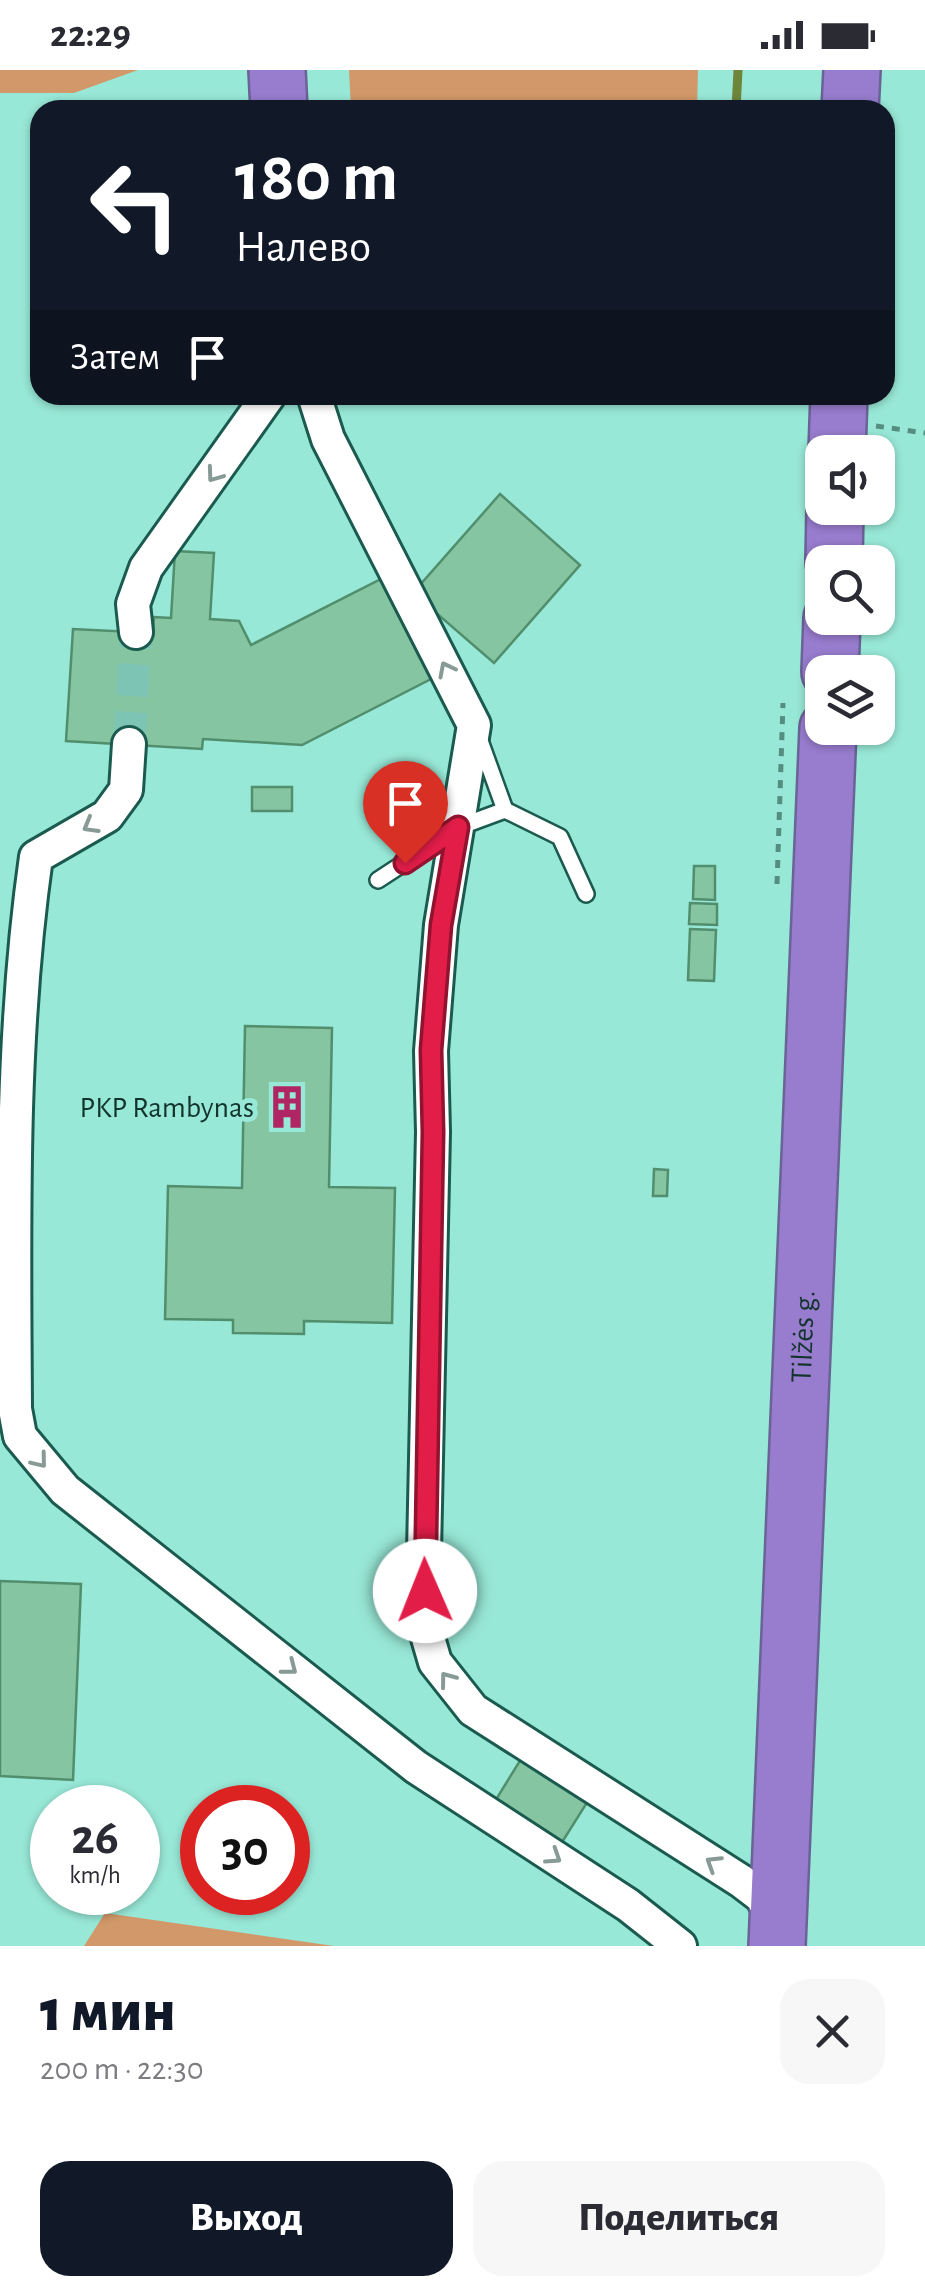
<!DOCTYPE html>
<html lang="ru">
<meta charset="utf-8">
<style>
:root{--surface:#fff;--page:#f7f7f7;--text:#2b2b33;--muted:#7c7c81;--accent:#111827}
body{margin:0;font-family:"Alegreya Sans",sans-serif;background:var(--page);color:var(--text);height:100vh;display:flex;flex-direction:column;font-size:38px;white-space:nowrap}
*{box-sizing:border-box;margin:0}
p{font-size:32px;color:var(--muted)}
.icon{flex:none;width:55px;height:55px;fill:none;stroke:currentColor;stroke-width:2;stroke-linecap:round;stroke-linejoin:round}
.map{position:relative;height:1876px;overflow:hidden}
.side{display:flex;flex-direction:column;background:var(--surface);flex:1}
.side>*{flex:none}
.banner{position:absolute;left:30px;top:30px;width:865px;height:305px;border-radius:30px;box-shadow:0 2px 8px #0004;background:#111827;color:#fff;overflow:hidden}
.fabs{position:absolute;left:805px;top:365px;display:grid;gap:20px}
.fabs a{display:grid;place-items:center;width:90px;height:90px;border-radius:20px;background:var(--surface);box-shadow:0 2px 8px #0004;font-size:50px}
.speed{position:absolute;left:30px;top:1715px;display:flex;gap:20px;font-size:50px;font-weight:700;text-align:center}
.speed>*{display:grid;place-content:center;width:130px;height:130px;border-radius:50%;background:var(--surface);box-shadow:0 2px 8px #0004;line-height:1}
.speed small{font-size:25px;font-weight:400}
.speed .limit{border:15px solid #d22;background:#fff;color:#111}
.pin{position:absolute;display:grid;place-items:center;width:85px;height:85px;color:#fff;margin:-102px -42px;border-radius:50% 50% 50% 0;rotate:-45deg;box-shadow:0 0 10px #0007}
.pin .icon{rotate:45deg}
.me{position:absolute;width:110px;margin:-55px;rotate:359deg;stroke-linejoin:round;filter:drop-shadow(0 0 8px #0008)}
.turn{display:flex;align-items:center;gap:35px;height:210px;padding:0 40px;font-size:45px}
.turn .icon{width:130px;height:130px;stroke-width:2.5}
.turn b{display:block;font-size:70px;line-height:85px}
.then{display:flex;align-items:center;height:95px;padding:0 40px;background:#0003;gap:20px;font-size:38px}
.round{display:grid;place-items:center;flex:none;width:105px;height:105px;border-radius:30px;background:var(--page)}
.head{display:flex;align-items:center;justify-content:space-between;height:170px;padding:0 40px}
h1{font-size:60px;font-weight:800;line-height:75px;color:var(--accent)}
.cta{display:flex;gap:20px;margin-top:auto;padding:20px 40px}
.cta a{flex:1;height:115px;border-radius:30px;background:var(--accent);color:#fff;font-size:40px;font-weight:800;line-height:115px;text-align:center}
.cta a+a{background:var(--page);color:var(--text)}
.status{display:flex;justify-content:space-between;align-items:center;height:70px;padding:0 50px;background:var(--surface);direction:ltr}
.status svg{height:28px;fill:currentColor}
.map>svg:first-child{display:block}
.green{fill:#d29869}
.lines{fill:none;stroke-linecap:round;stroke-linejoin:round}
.stream{stroke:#6e863c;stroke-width:9}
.building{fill:#86c5a1;stroke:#518e6d;stroke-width:2.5}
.street-tunnel{stroke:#7dc4b5;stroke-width:32;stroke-dasharray:32 16;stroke-linecap:butt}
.lane-casing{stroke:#1b5b4f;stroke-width:20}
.street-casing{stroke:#1b5b4f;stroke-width:38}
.highway-casing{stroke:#696396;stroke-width:60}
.path{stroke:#558d81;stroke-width:5;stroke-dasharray:8 8;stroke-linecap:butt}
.lane{stroke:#fff;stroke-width:15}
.street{stroke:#fff;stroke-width:32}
.highway{stroke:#987cce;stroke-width:55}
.oneway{stroke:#889a96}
.route-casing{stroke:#92132f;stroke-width:25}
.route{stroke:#e11d48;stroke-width:18}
.labels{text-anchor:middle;stroke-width:10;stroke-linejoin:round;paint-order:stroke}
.poi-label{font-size:30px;fill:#12342d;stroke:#98e8d7;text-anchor:end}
.street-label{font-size:30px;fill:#12342d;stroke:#98e8d7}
</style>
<div class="status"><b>22:29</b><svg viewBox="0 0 49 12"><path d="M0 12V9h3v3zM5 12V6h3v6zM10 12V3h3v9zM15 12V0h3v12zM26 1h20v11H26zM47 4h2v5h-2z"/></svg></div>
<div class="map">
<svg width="925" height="1876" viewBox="0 0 925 1876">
<rect width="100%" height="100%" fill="#98e8d7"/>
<g class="green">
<path d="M 0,0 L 138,0 L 74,23 L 0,23 Z"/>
<path d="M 349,0 L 698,0 L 697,40 L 351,40 Z"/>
<path d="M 105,1843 L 334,1876 L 84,1876 Z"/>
</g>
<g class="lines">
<path class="stream" d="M 736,40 L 738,0"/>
</g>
<g class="building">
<path d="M 500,424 L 580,495 L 494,593 L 413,523 Z"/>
<path d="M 175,481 L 214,483 L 210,549 L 239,551 L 251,575 L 383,508 L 433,608 L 302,675 L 203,669 L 202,679 L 66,671 L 73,559 L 153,563 L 154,547 L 171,548 Z"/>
<rect x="252" y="717" width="40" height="24"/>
<path d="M 694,796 L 715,796 L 715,830 L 693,829 Z"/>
<path d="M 690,833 L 717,834 L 717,855 L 689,854 Z"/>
<path d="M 690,859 L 716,860 L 714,911 L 688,910 Z"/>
<path d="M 245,956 L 332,958 L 329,1117 L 395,1118 L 392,1253 L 304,1251 L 304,1264 L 233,1263 L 233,1250 L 165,1249 L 168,1116 L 242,1118 Z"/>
<path d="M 654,1099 L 668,1100 L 667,1126 L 653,1126 Z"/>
<path d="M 0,1511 L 81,1514 L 73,1710 L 0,1706 Z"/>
<path d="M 521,1689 L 588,1731 L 559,1777 L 492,1736 Z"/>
</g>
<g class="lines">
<path class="street-tunnel" d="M 129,674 L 136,562"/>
<g class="lane-casing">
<g id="lane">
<path d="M 479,668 L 505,740"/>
<path d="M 378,810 L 459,757 L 505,740 L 560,767 L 586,824"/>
</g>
</g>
<g class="street-casing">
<g id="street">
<path d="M 314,325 L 328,369 L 474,655 L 441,855 L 431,981 L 433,1062 L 424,1482 L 426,1561 L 435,1592 L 473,1640 L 741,1811 L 762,1827 L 775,1852"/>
<path d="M 136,562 L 133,534 L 146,498 L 269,325"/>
<path d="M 129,674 L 126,720 L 107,746 L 36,787 C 10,970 14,1155 15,1339 L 20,1366 L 65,1420 L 416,1697 L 628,1835 L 680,1876"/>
</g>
</g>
<g class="highway-casing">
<g id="highway">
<path d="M 277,0 L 279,40"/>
<path d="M 850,40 L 852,0"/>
<path d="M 837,382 L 839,325"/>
<path d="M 834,492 L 835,438"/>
<path d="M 830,602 L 832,548"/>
<path id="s1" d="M 777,1876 L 828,658"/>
</g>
</g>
<g class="path">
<path d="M 876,356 L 925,363"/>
<path d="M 777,814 L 783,633"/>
</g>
<use href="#lane" class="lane"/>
<use href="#street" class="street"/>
<use href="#highway" class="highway"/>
</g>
<defs><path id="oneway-chevron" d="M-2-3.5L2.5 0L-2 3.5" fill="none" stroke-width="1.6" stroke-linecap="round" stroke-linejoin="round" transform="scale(2.5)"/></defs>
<g class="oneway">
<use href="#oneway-chevron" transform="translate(214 405) rotate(126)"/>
<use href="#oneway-chevron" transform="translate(446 599) rotate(-117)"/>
<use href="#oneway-chevron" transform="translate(90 756) rotate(150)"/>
<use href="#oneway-chevron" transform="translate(40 1391) rotate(51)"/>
<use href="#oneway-chevron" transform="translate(290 1598) rotate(38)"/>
<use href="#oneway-chevron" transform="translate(447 1609) rotate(-127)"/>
<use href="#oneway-chevron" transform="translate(554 1787) rotate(33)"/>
<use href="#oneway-chevron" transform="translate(713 1793) rotate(-148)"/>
</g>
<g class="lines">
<g class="route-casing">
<path id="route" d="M 405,793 L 458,757 L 441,855 L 431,980 L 433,1062 L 425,1521"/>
</g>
<use href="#route" class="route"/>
</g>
<defs>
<g id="building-bare" transform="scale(3.45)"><path d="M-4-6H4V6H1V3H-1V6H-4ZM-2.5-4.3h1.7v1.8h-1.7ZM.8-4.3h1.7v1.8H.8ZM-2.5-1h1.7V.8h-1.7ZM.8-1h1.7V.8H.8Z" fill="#b02564" stroke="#98e8d7" stroke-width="2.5" paint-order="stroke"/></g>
</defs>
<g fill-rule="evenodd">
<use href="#building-bare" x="287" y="1037"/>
</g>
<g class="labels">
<g class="poi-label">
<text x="254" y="1047">PKP Rambynas</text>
</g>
<g class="street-label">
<text dy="10" stroke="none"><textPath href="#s1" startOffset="610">Tilžės g.</textPath></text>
</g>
</g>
</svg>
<div class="fabs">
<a><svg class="icon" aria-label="sound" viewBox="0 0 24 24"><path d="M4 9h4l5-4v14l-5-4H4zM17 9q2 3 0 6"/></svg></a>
<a><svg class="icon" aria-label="search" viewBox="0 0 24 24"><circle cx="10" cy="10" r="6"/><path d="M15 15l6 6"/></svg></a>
<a><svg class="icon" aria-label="layers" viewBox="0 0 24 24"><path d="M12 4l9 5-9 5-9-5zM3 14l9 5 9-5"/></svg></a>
</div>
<div class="speed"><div>26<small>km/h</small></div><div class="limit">30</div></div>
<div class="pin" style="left:405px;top:793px;background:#d93025"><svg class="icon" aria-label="arrive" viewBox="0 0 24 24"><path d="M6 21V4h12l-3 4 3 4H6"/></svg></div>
<svg class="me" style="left:425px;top:1521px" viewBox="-20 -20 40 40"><circle r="19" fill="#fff"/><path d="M0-13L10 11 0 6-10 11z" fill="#e11d48"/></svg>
<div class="banner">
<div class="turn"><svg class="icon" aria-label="left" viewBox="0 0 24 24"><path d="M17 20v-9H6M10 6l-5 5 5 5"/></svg><div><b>180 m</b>Налево</div></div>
<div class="then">Затем<svg class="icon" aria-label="arrive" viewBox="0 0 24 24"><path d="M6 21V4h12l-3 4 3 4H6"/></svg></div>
</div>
</div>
<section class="side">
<div class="head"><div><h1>1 мин</h1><p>200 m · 22:30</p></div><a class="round"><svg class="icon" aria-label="close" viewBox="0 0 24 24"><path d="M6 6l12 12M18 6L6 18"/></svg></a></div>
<div class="cta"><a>Выход</a><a>Поделиться</a></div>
</section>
